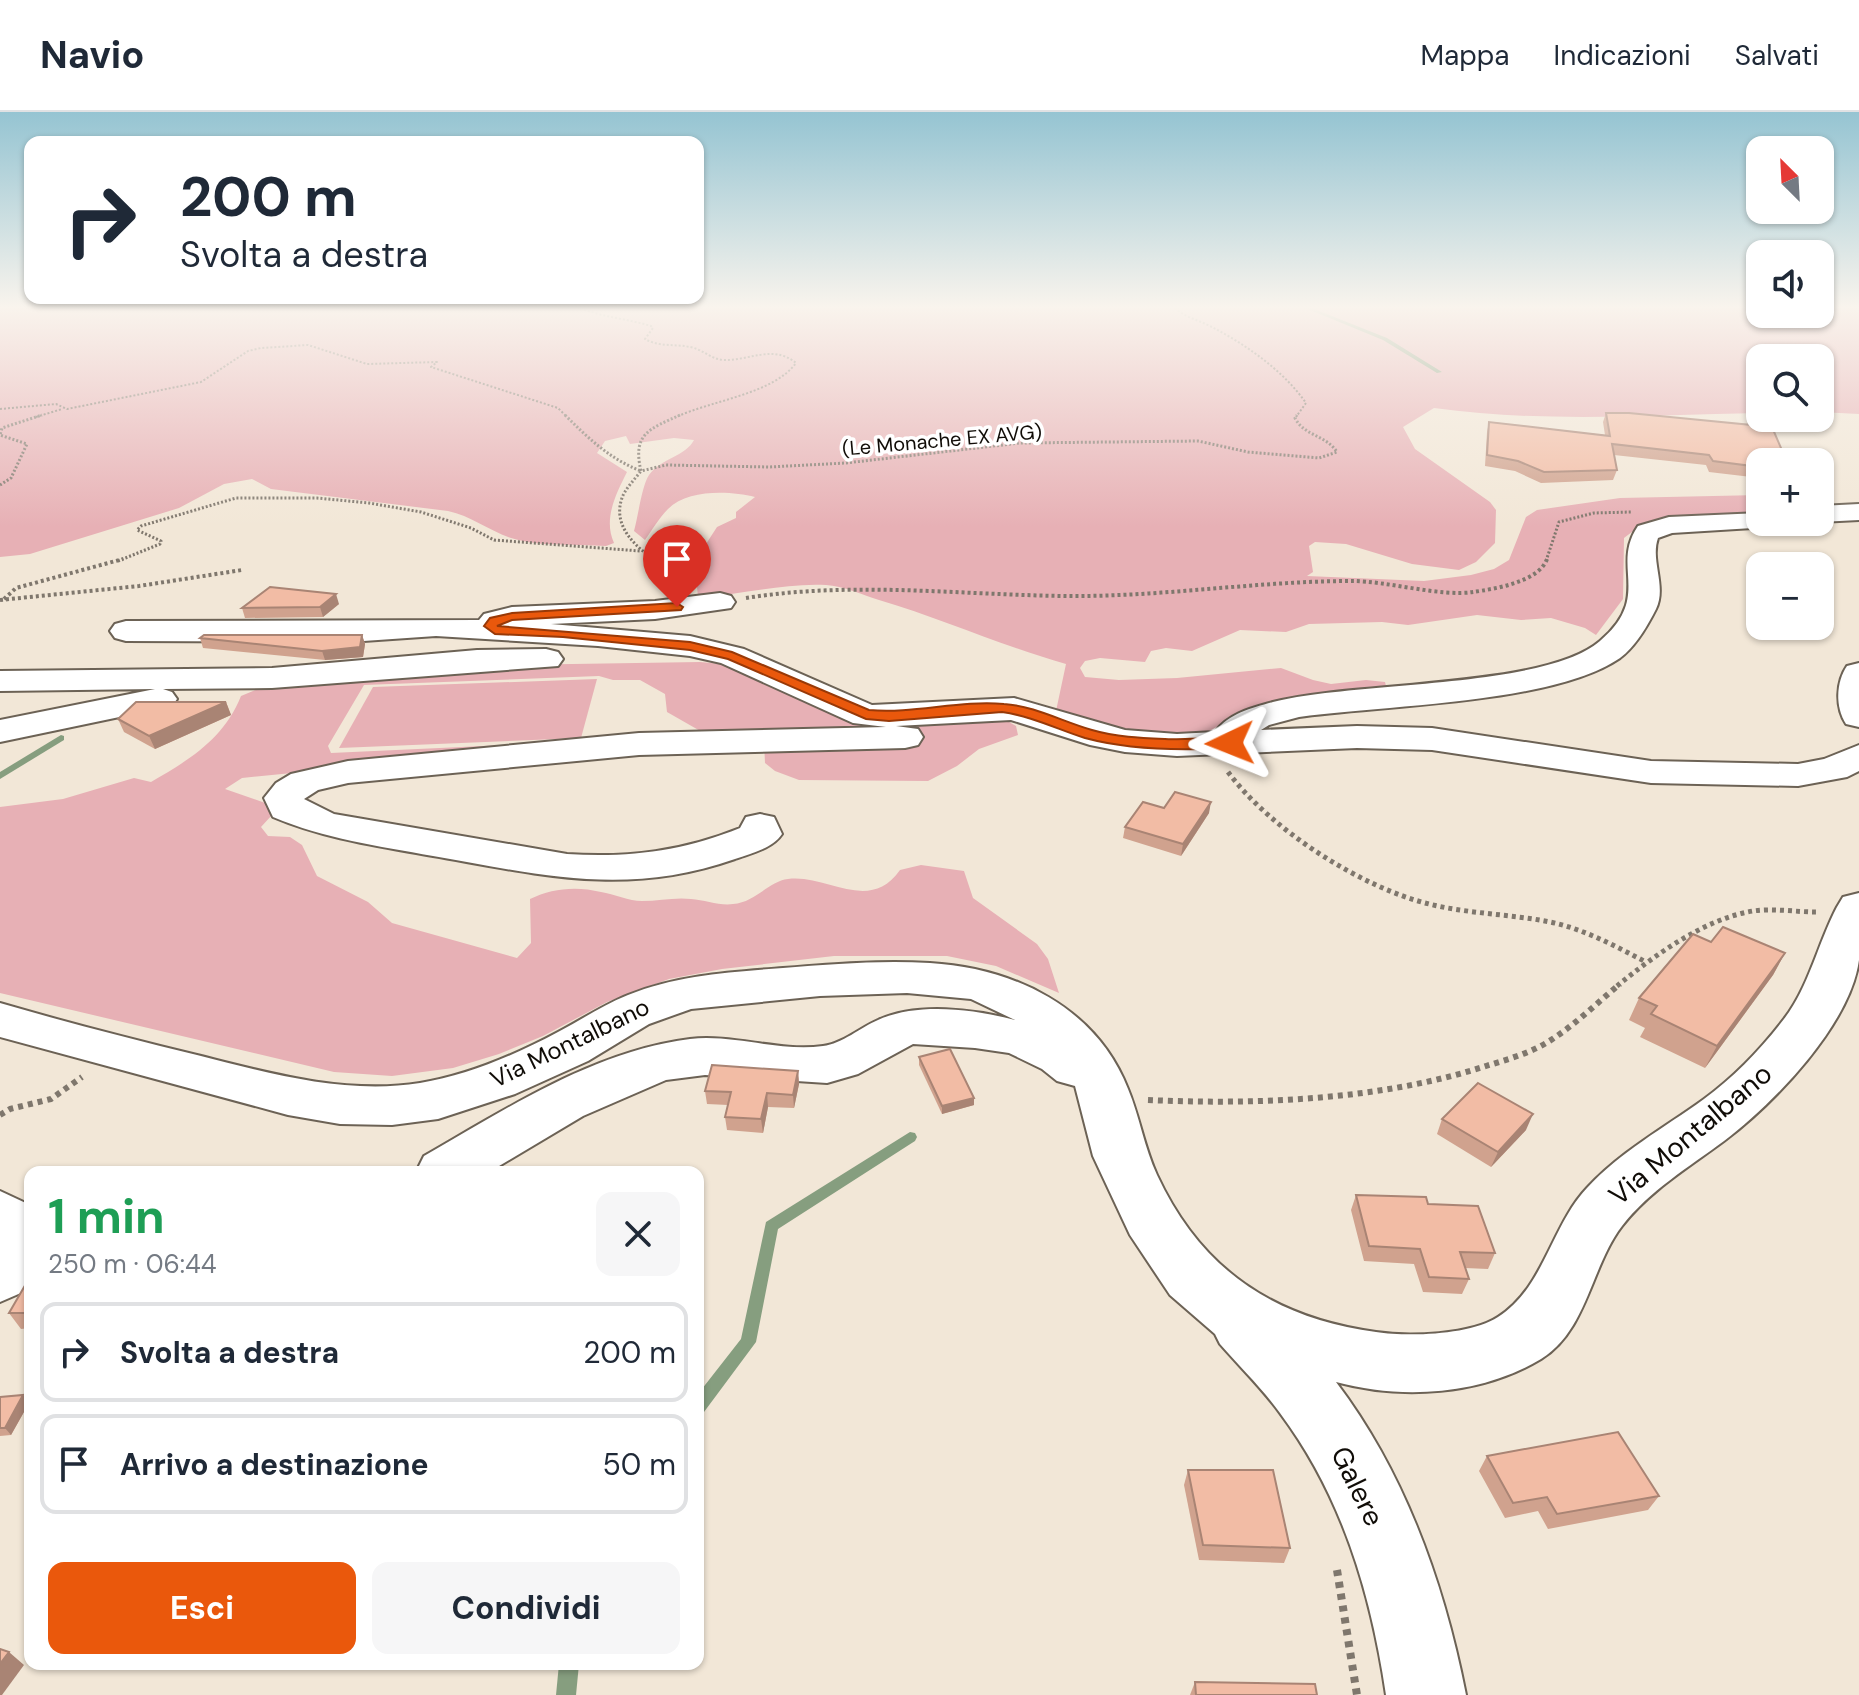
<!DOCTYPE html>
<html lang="it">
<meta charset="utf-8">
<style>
:root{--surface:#fff;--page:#f6f6f7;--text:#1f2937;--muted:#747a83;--line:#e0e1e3;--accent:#ea580c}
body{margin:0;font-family:"DM Sans",sans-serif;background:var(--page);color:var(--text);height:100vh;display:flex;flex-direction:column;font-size:30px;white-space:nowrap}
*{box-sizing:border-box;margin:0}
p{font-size:26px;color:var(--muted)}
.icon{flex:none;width:44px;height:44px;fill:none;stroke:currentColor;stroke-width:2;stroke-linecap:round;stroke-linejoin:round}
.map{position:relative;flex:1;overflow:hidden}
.side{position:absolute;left:24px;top:1054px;width:680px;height:504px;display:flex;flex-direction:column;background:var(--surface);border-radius:16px;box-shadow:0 2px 6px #0004}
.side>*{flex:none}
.top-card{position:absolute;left:24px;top:24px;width:680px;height:168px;border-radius:16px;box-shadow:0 2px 6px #0004;background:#fff;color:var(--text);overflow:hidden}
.needle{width:52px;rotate:336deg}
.controls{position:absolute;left:1746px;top:24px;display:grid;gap:16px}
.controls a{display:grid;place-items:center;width:88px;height:88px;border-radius:16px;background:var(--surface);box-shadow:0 2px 6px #0004;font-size:40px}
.pin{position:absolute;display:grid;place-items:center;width:68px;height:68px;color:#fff;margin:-82px -34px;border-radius:50% 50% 50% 0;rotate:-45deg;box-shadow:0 0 8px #0007}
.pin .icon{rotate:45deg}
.me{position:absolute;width:88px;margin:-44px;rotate:268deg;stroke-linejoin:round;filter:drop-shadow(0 0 6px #0008)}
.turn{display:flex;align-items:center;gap:28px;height:168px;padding:0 24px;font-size:36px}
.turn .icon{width:104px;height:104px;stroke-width:2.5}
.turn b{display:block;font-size:56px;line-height:68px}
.round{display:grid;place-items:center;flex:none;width:84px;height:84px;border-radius:16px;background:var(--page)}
.headline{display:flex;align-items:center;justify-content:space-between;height:136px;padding:0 24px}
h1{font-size:48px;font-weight:700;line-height:60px;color:#1e9e55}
.button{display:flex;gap:16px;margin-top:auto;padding:16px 24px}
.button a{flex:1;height:92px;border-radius:16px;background:var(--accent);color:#fff;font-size:32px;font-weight:700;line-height:92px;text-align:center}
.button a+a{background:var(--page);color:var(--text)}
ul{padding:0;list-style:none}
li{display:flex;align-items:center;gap:24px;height:100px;margin:0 16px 12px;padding:0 8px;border:4px solid var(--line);border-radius:16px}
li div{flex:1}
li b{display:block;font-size:30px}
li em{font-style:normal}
header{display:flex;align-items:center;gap:48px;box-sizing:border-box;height:112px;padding:0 40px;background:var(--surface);border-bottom:2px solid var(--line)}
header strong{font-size:38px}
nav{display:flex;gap:44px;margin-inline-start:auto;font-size:28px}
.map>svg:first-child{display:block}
.green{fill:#e7b0b5}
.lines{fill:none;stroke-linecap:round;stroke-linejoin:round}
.stream{fill:#869e7f;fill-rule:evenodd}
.minor-casing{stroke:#6c6255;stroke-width:4}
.path-far5{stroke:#7f776d;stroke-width:2;stroke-dasharray:2 2;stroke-linecap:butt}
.path-far4{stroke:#7f776d;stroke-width:3;stroke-dasharray:2 2;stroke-linecap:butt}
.path-far3{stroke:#7f776d;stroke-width:4;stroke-dasharray:3 3;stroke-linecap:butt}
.path-far2{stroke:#7f776d;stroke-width:5;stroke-dasharray:4 4;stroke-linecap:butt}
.path-far1{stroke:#7f776d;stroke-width:6;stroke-dasharray:5 5;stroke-linecap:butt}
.path{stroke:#7f776d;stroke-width:8;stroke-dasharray:6 6;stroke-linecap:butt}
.minor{fill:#fff;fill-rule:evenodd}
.wall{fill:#d0a28e}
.shaded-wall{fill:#a98474}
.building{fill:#f2bca5;stroke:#a98474;stroke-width:2}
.route{fill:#ea580c;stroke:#983908;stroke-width:2}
.labels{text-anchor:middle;stroke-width:7;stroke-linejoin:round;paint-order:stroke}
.far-street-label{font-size:20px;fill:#100c07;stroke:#fff}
.street-label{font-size:24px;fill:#100c07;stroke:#fff}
.near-street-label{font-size:28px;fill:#100c07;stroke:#fff}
</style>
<header>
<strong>Navio</strong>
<nav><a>Mappa</a><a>Indicazioni</a><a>Salvati</a></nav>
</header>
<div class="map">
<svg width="1859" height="1583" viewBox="0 0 1859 1583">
<rect width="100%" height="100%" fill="#f2e7d7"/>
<g class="green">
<path d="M 0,193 L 1760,193 L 1760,202 L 1820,202 L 1820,193 L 1859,193 L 1859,302 L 1820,300 L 1820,246 L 1760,246 L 1760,301 C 1651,303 1541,311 1434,296 L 1403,315 L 1415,337 L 1490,390 L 1496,398 L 1495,431 L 1476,450 L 1459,458 L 1412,452 L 1346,432 L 1315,430 L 1309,434 L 1313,460 L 1307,464 L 1424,469 L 1471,463 L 1494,457 L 1509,448 L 1526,405 L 1537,398 L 1620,386 L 1760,383 L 1760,405 L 1641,413 L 1624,426 L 1623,487 L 1596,523 L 1585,516 L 1551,506 L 1521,508 L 1477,503 L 1408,513 L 1382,510 L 1309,512 L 1286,520 L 1240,518 L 1192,539 L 1166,536 L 1151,539 L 1145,550 L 1100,546 L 1085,549 L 1080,556 L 1085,565 L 1119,568 L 1177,566 L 1281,556 L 1313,568 L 1331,572 L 1366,568 L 1385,570 L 1387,578 L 1226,609 L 1202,624 L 1114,617 L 1056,599 L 1066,552 C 1002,534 943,507 879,488 C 863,483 843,474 826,473 C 782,471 741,483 698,485 L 696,465 L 668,442 L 706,432 L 717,415 L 736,406 L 736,400 L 755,385 C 730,379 688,377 668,397 C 659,406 652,418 645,428 L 634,419 C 638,405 642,373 649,363 C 660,347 686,344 694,328 L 674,326 L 630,332 L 626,324 L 605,329 L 597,341 L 627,360 C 616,382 603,407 614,431 L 606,434 C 576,432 539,435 511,426 C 488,418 471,404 448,399 L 271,377 L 252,367 L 224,372 L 179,396 L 30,442 L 0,445 Z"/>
<path d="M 700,550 L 722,552 L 858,613 L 885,616 L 1002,606 L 1016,614 L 1018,623 L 979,637 L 957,654 L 928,669 L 799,668 L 775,659 L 765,651 L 764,630 L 702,620 L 667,600 L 665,582 L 640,568 L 613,568 L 599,564 L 364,573 L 328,634 L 331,641 L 569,630 L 567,634 L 242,666 L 225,677 L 268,692 L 272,703 L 261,715 L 268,724 L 290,725 L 302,733 L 317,764 L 368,790 L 392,811 L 517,846 L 531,831 L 530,787 C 552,776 577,774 601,780 C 614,782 629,789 642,789 C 659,789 675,785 691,787 C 705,788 720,794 733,792 C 756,790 769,769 788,767 C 828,762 869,802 900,758 L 921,753 L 964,759 L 973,786 L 1037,832 L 1048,847 L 1059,881 L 996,854 L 947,844 L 834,844 L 722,857 L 669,867 L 607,890 L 543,924 L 499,942 L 453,956 L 392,964 L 334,960 L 0,881 L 0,695 L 63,687 L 134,666 L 151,670 C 189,648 224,627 241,584 L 258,577 L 501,553 Z"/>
<path d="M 597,567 L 581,626 L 339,636 L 373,575 Z"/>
</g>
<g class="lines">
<g class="stream">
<path d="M 1298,193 L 1304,193 L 1387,226 L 1442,260 L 1437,261 L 1383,228 Z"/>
<path d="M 61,623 L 64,624 L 64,628 L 0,667 L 0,660 Z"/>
<path d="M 910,1020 L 915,1021 L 917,1025 L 915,1029 L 778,1117 L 756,1230 L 704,1300 L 698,1303 L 698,1282 L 741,1227 L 766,1110 Z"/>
<path d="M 559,1552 L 579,1552 L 576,1583 L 556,1583 Z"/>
</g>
<g class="minor-casing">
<g id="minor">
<path d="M 1859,392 L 1859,408 L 1820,410 L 1820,394 Z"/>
<path d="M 1760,401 L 1760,410 L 1773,410 L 1769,415 L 1672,421 L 1658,426 C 1650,449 1667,474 1656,497 C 1648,513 1635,535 1620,546 C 1553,592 1383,593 1299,605 L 1269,613 L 1261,618 L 1357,614 L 1432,616 L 1651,649 L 1798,652 L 1824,647 L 1859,633 L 1859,659 L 1847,665 L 1798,674 L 1651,671 L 1432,638 L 1357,636 L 1177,644 L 1125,640 L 1090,633 L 1011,608 L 896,614 L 918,617 L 923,625 L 918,633 L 905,636 L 639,643 L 348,671 L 318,678 L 304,687 L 334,702 L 567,742 C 629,746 683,739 740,716 L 746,705 L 760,702 L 774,705 L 782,722 C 772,737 751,741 735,747 C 626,785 542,763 433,744 C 378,734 325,727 273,705 L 264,686 L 276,671 L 291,662 L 348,649 L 639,621 L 886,615 L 853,611 L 721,551 L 690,544 L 598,534 L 436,524 L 349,530 L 126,529 L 115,526 L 110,519 L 115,512 L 126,509 L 479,508 L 484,502 L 512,495 L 655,489 L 720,481 L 731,484 L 735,490 L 731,496 L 655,507 L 551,512 L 690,524 L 744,537 L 872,593 L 1014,586 L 1125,618 L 1177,622 L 1215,620 C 1229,601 1252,596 1273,590 C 1353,569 1544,577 1600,529 C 1653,484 1610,455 1638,414 L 1669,405 Z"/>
<path d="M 546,537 L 558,540 L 563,547 L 558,554 L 272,576 L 163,577 L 172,580 L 177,587 L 172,594 L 0,630 L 0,608 L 155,577 L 0,579 L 0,559 L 272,556 L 477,538 Z"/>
<path d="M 1859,551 L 1859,615 L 1846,612 C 1835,595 1836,570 1847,554 Z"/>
<path d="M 1859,781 C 1859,803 1859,827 1859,848 C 1850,913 1774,991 1724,1029 C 1689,1055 1649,1079 1622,1114 C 1591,1154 1587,1219 1541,1247 C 1481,1283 1402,1288 1336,1270 C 1405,1361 1444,1471 1466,1583 L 1386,1583 C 1371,1481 1342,1384 1280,1301 C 1262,1276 1240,1255 1220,1232 L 1215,1222 L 1170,1183 L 1130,1123 L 1093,1044 L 1075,974 L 1057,969 L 1042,957 L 1009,941 L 975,936 L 913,932 L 858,962 L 827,971 L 705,963 L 666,968 L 583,1004 L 489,1060 L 416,1060 L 424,1044 C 506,997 594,939 690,927 C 734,922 779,940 823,934 C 842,932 861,915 878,908 C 917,890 974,897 1015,908 L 971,887 L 907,881 L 820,884 L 691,897 L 649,912 L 588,949 L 515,982 L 438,1007 L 392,1013 L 340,1012 L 288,1003 L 0,925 L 0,891 C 65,910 131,927 197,943 C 269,961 345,983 420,971 C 468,963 515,943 558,920 C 581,908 603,893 628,883 C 677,863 730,860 783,856 C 832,852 881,848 930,851 C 1014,856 1096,895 1128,977 C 1140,1006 1144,1035 1157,1063 C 1201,1158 1274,1206 1376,1220 C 1408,1225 1471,1223 1498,1205 C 1544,1176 1551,1114 1587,1076 C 1620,1040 1664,1016 1704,987 C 1734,965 1761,937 1784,907 C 1809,875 1818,831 1837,795 L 1843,785 Z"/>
<path d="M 0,1079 L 30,1093 L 30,1177 L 0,1190 Z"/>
</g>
</g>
<g class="path-far5">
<path d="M 573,193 C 598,205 625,206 651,214 L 653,216 L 645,227 C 661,236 677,231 694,236 C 704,239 712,247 723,248 C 749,249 773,232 796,251 C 773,282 713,288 676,305"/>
<path d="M 1172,193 C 1183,205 1196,207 1210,214 C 1245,232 1283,258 1306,291 L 1296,305"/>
<path d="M 1820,195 L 1859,195"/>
<path d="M 0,297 L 56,292 L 67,297 L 201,270 L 248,239 L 261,236 L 308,233 L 367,252 L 437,250 L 431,255 L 558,296 L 567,305"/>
<path d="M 36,305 L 62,297"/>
</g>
<g class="path-far4">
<path d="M 565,303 C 589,327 610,347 641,359 C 635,367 625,377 622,386 C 612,414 636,436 657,449"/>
<path d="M 680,303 C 650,317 632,321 641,359 L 666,353 L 769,355 L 846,351 L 1020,331 L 1198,329 L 1248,340 L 1319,346 L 1337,340 C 1326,323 1304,324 1295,306 L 1297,303"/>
<path d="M 0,373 L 11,366 L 27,332 L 0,323 L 2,316 L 42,303"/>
<path d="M 118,449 L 160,432 L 161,429 L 137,418 L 141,414 L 236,386 L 317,386 L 369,391 L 421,400 L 471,416 L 494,428 L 640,439"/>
<path d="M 1546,449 L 1559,410 L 1594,401 L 1631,400"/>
</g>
<g class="path-far3">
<path d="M 654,447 L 676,460 L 674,472"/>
<path d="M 746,486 C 853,469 960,483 1067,484 C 1162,485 1257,469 1352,469 C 1387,469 1441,485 1473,480 C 1494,477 1539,470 1547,447"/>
<path d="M 4,487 L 16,476 L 123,447"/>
<path d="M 0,488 L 139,474 L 242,458"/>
</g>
<g class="path-far2">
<path d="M 1228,660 C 1270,717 1360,775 1429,792 C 1469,802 1511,802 1550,810 C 1584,817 1615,834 1646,850"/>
<path d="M 1617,874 C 1655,843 1704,807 1753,799 C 1773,796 1796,800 1816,800"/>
</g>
<g class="path-far1">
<path d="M 1148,988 C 1258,993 1381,988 1486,954 C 1509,947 1534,940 1554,926 C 1577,911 1598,890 1620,872"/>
<path d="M 0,1003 L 10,997 L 51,987 L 82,965"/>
</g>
<path class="path" d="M 1337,1458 L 1357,1583"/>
<use href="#minor" class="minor"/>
</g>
<g class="wall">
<path d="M 1606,301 L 1760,350 L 1760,366 L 1709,360 L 1706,353 L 1614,343 L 1617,358 L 1613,368 L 1541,371 L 1515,359 L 1485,354 L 1487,320 L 1489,310 L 1605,323 L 1603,310 Z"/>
<path d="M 339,492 L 323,505 L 245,506 L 242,496 Z"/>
<path d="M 362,523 L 365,532 L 363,545 L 325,548 L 203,536 L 200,526 Z"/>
<path d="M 226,590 L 231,603 L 155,637 L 124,620 L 118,607 Z"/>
<path d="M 1164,696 L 1209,701 L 1181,744 L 1123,726 L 1125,715 Z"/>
<path d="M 1711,830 L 1785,841 L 1773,863 L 1705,956 L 1640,925 L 1645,916 L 1629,908 L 1639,886 Z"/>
<path d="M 919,945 L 974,993 L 942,1002 L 919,953 Z"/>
<path d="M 798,959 L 799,972 L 794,996 L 768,995 L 763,1021 L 727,1018 L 725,1005 L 728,993 L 707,992 L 705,979 Z"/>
<path d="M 1442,1007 L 1526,1018 L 1491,1055 L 1437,1022 Z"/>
<path d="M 1356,1083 L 1428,1092 L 1495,1141 L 1488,1157 L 1465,1156 L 1469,1167 L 1462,1182 L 1423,1180 L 1414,1152 L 1364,1149 L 1351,1098 Z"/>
<path d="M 30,1170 L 30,1216 L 21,1217 L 9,1201 Z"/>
<path d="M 23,1283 L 29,1291 L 11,1323 L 0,1324 L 0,1285 Z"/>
<path d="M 1487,1344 L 1659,1384 L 1648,1398 L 1548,1417 L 1538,1399 L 1505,1406 L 1479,1359 Z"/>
<path d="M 1188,1358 L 1290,1436 L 1284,1451 L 1199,1448 L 1184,1373 Z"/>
<path d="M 1195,1570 L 1317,1583 L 1190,1583 Z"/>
</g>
<g class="shaded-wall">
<path d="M 336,482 L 339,492 L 323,505 L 320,495 Z"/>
<path d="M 362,523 L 365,532 L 363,545 L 325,548 L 322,539 Z"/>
<path d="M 226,590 L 231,603 L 155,637 L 149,624 Z"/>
<path d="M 1211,690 L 1209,701 L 1181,744 L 1183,732 Z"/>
<path d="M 1785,841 L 1773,863 L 1705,956 L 1717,934 Z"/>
<path d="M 798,959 L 799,972 L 794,996 L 793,983 Z"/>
<path d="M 767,981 L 768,995 L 763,1021 L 761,1007 Z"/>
<path d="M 974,986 L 974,993 L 942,1002 L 942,994 Z"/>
<path d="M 1533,1002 L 1526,1018 L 1491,1055 L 1498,1040 Z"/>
<path d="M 23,1283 L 29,1291 L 11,1323 L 5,1316 Z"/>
<path d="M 9,1540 L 24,1553 L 2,1583 L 0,1583 L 0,1552 Z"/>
</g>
<g class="building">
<path d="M 1606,301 L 1629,301 L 1772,315 L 1787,350 L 1760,350 L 1760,355 L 1713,349 L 1709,343 L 1612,332 L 1617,358 L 1544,360 L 1518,349 L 1487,343 L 1489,310 L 1610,324 Z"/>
<path d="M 270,475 L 336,482 L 320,495 L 242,496 Z"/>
<path d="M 204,523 L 362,523 L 360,535 L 322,539 L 200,526 Z"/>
<path d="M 136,590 L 226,590 L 149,624 L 118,607 Z"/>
<path d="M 1175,680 L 1211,690 L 1183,732 L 1125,715 L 1143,690 L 1164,696 Z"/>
<path d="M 1723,815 L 1785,841 L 1717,934 L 1651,902 L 1657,894 L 1639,886 L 1693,822 L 1711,830 Z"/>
<path d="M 950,937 L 974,986 L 942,994 L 919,945 Z"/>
<path d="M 712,953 L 798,959 L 793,983 L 767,981 L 761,1007 L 725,1005 L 731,980 L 705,979 Z"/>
<path d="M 1478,971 L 1533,1002 L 1498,1040 L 1442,1007 Z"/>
<path d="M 1356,1083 L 1426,1085 L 1428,1092 L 1478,1094 L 1495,1141 L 1460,1140 L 1469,1167 L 1429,1165 L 1420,1137 L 1369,1134 Z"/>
<path d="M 27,1170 L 30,1170 L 30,1201 L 9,1201 Z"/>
<path d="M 23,1283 L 5,1316 L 0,1316 L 0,1285 Z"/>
<path d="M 1618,1320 L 1659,1384 L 1557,1402 L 1547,1385 L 1513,1391 L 1487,1344 Z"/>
<path d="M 1188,1358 L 1273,1358 L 1290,1436 L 1203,1433 Z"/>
<path d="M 0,1537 L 9,1540 L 0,1552 Z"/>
<path d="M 1195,1570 L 1315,1572 L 1317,1583 L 1196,1583 Z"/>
</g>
<linearGradient id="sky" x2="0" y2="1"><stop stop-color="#95c4d2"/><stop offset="0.47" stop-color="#f9f4ed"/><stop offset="1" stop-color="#f9f4ed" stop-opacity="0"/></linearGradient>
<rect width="1859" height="415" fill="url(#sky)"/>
<path class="route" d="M 677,491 L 683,495 L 681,498 L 512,508 L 497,514 L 690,530 L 732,540 L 869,598 C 914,602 959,588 1004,592 C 1035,594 1063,610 1092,618 C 1116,625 1141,626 1165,627 C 1182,629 1226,622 1237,631 C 1229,639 1214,636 1202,637 C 1163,638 1122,636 1085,626 C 1057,617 1031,604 1002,600 L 889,609 L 866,607 L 728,547 L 690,538 L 563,525 L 495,522 L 484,514 L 490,506 L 512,501 Z"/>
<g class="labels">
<g class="far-street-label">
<text transform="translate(942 328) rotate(-5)" y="7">(Le Monache EX AVG)</text>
</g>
<g class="street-label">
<text transform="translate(570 931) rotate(-26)" y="8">Via Montalbano</text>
</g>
<g class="near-street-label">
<text transform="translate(1690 1022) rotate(-40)" y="10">Via Montalbano</text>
<text transform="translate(1358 1374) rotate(64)" y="10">Galere</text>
</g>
</g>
</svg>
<div class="controls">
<a><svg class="needle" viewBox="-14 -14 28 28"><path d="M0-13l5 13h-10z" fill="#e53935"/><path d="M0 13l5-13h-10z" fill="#747a83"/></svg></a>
<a><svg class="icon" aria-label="sound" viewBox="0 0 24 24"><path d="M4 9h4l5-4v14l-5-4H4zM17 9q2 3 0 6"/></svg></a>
<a><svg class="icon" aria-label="search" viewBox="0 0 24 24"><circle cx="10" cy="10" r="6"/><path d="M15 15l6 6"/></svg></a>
<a>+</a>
<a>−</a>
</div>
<div class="pin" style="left:677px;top:495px;background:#d93025"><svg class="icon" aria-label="arrive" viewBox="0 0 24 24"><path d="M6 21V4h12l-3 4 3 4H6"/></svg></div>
<svg class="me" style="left:1230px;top:631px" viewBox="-20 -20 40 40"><path d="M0-17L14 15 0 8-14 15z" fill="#ea580c" stroke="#fff" stroke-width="4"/></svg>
<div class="top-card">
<div class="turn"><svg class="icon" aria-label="right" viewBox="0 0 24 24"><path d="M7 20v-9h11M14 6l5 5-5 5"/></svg><div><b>200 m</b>Svolta a destra</div></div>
</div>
<section class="side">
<div class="headline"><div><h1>1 min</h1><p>250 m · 06:44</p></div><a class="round"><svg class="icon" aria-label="close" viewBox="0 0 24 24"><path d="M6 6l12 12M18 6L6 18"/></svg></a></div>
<ul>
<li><svg class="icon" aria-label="right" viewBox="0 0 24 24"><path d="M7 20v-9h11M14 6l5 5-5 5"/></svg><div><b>Svolta a destra</b></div><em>200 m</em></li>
<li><svg class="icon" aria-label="arrive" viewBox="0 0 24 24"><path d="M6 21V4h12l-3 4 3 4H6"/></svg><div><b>Arrivo a destinazione</b></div><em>50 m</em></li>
</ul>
<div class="button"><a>Esci</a><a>Condividi</a></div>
</section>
</div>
